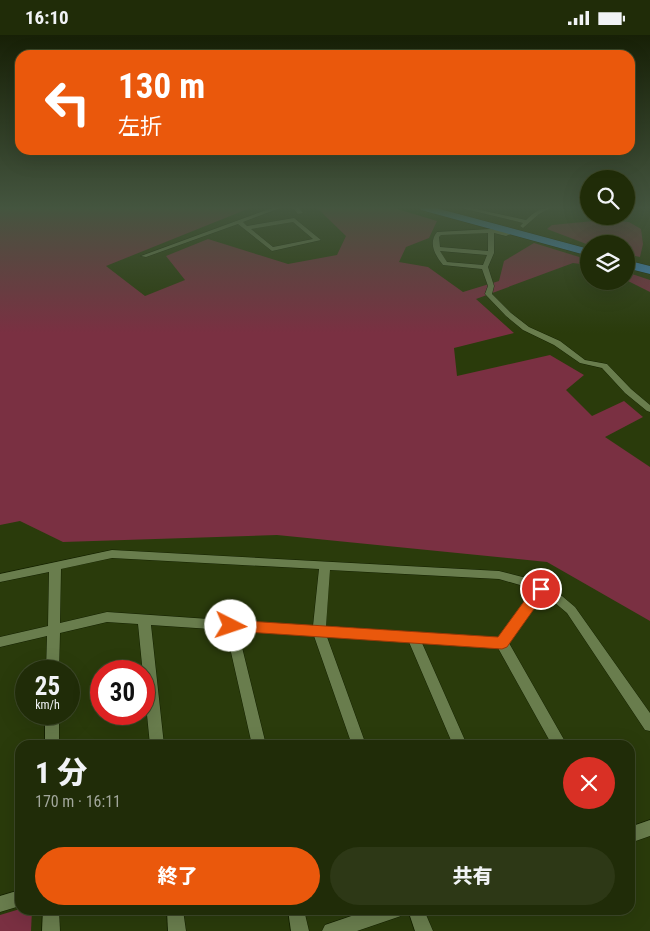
<!DOCTYPE html>
<html lang="ja">
<meta charset="utf-8">
<style>
:root{--surface:#202c08;--page:#2d3816;--text:#f1f3f6;--muted:#a2a79c;--line:#3d4829;--accent:#ea580c}
body{margin:0;font-family:"Roboto Condensed","Noto Sans JP",sans-serif;background:var(--page);color:var(--text);height:100vh;display:flex;flex-direction:column;font-size:19px;white-space:nowrap}
*{box-sizing:border-box;margin:0}
p{font-size:16px;color:var(--muted)}
.icon{flex:none;width:28px;height:28px;fill:none;stroke:currentColor;stroke-width:2;stroke-linecap:round;stroke-linejoin:round}
.map{position:relative;flex:1;overflow:hidden}
.details{position:absolute;left:15px;top:705px;width:620px;height:175px;display:flex;flex-direction:column;background:var(--surface);border-radius:15px;box-shadow:0 5px 20px #0002,0 0 0 1px var(--line)}
.details>*{flex:none}
.hud{position:absolute;left:15px;top:15px;width:620px;height:105px;border-radius:15px;box-shadow:0 5px 20px #0002,0 0 0 1px var(--line);background:#ea580c;color:#fff;overflow:hidden}
.controls{position:absolute;left:580px;top:135px;display:grid;gap:10px}
.controls a{display:grid;place-items:center;width:55px;height:55px;border-radius:50%;background:var(--surface);box-shadow:0 5px 20px #0002,0 0 0 1px var(--line);font-size:25px}
.speed{position:absolute;left:15px;top:625px;display:flex;gap:10px;font-size:25px;font-weight:700;text-align:center}
.speed>*{display:grid;place-content:center;width:65px;height:65px;border-radius:50%;background:var(--surface);box-shadow:0 5px 20px #0002,0 0 0 1px var(--line);line-height:1}
.speed small{font-size:12px;font-weight:400}
.speed .limit{border:8px solid #d22;background:#fff;color:#111}
.pin{position:absolute;display:grid;place-items:center;width:42px;height:42px;color:#fff;margin:-21px;border:2px solid #fff;border-radius:50%;box-shadow:0 1px 5px #0007}
.me{position:absolute;width:55px;margin:-28px;rotate:94deg;stroke-linejoin:round;filter:drop-shadow(0 0 4px #0008)}
.turn{display:flex;align-items:center;gap:18px;height:105px;padding:0 20px;font-size:22px}
.turn .icon{width:65px;height:65px;stroke-width:2.5}
.turn b{display:block;font-size:35px;line-height:42px}
.round{display:grid;place-items:center;flex:none;width:52px;height:52px;border-radius:26px;background:var(--page)}
.summary{display:flex;align-items:center;justify-content:space-between;height:85px;padding:0 20px}
h1{font-size:30px;font-weight:800;line-height:38px}
.primary-button{display:flex;gap:10px;margin-top:auto;padding:10px 20px}
.primary-button a{flex:1;height:58px;border-radius:30px;background:var(--accent);color:#fff;font-size:20px;font-weight:800;line-height:58px;text-align:center}
.primary-button a+a{background:var(--page);color:var(--text)}
.status{display:flex;justify-content:space-between;align-items:center;height:35px;padding:0 25px;background:var(--surface);direction:ltr}
.status svg{height:14px;fill:currentColor}
.map>svg:first-child{display:block}
.green{fill:#7a3042}
.lines{fill:none;stroke-linecap:round;stroke-linejoin:round}
.minor-casing{stroke:#142100;stroke-width:1}
.motorway-casing{stroke:#142100;stroke-width:1}
.minor{fill:#697d4d;fill-rule:evenodd}
.motorway{fill:#3f89c9;fill-rule:evenodd}
.route{fill:#ea580c;stroke:#983908}
</style>
<div class="status"><b>16:10</b><svg viewBox="0 0 49 12"><path d="M0 12V9h3v3zM5 12V6h3v6zM10 12V3h3v9zM15 12V0h3v12zM26 1h20v11H26zM47 4h2v5h-2z"/></svg></div>
<div class="map">
<svg width="650" height="896" viewBox="0 0 650 896">
<rect width="100%" height="100%" fill="#2a3b0b"/>
<g class="green">
<path d="M 0,173 L 250,173 L 106,231 L 145,261 L 185,245 L 166,221 L 208,204 L 288,229 L 337,220 L 346,201 L 317,173 L 394,173 L 437,186 L 429,203 L 406,212 L 399,227 L 428,232 L 463,257 L 499,246 L 504,226 L 534,208 L 589,225 L 589,230 L 573,228 L 476,264 L 514,298 L 454,313 L 457,341 L 550,320 L 584,340 L 566,355 L 592,381 L 624,366 L 643,382 L 605,402 L 650,432 L 650,586 L 547,527 L 277,500 L 63,507 L 20,486 L 0,490 Z"/>
<path d="M 604,185 L 629,187 L 641,194 L 643,209 L 640,222 L 626,219 L 626,209 L 589,210 L 547,194 L 552,190 Z"/>
<path d="M 626,237 L 650,245 L 650,257 L 626,245 Z"/>
<path d="M 20,874 L 32,875 L 31,896 L 0,896 L 0,880 Z"/>
</g>
<g class="lines">
<g class="minor-casing">
<g id="minor">
<path d="M 272,173 L 280,173 L 243,187 L 247,191 L 294,183 L 321,205 L 272,216 L 238,189 L 146,222 L 141,221 ZM 293,187 L 313,204 L 273,212 L 251,194 Z"/>
<path d="M 293,173 L 299,173 L 303,178 L 298,179 Z"/>
<path d="M 461,173 L 471,173 L 526,185 C 533,178 539,173 550,173 L 539,179 L 523,193 L 520,191 L 523,188 Z"/>
<path d="M 491,194 L 513,198 L 506,201 L 494,198 L 494,218 L 488,232 L 494,251 L 492,259 L 511,278 L 529,292 L 560,306 L 585,325 L 607,329 L 631,354 L 650,370 L 650,377 L 647,376 L 625,358 L 602,333 L 580,328 L 554,310 L 523,295 L 506,281 L 485,259 L 488,251 L 482,234 L 443,230 C 435,220 428,208 437,197 ZM 488,198 L 488,216 L 440,212 L 439,202 L 441,200 ZM 440,216 L 487,220 L 483,230 L 447,227 Z"/>
<path d="M 112,515 L 499,536 L 534,545 L 562,561 L 575,572 L 650,678 L 650,696 L 645,695 L 567,578 L 554,567 L 543,561 L 509,608 L 567,710 L 552,710 L 498,613 L 422,608 L 467,710 L 453,710 L 409,607 L 327,602 L 366,710 L 352,710 L 314,601 L 238,596 L 266,710 L 252,710 L 226,595 L 151,590 L 164,710 L 150,710 L 138,589 L 107,587 L 60,598 L 59,636 L 46,636 L 47,601 L 0,612 L 0,602 L 48,591 L 49,537 L 0,547 L 0,539 ZM 112,523 L 319,534 L 313,591 L 107,577 L 60,588 L 61,534 ZM 330,535 L 499,544 L 527,552 L 533,555 L 499,603 L 326,591 Z"/>
<rect x="45" y="679" width="14" height="31"/>
<path d="M 650,785 L 650,801 L 630,808 L 630,792 Z"/>
<path d="M 20,855 L 20,871 L 0,877 L 0,861 Z"/>
<path d="M 43,875 L 59,875 L 60,896 L 42,896 Z"/>
<path d="M 167,875 L 183,875 L 186,896 L 168,896 Z"/>
<path d="M 288,875 L 304,875 L 309,896 L 291,896 Z"/>
<path d="M 369,875 L 403,875 L 401,881 L 357,896 L 322,896 L 325,890 Z"/>
<path d="M 408,875 L 424,875 L 433,896 L 415,896 Z"/>
</g>
</g>
<g class="motorway-casing">
<g id="motorway">
<path d="M 420,173 L 436,173 L 589,214 L 589,221 L 421,175 Z"/>
<path d="M 626,225 L 650,231 L 650,239 L 626,233 Z"/>
</g>
</g>
<use href="#minor" class="minor"/>
<use href="#motorway" class="motorway"/>
</g>
<linearGradient id="sky" x2="0" y2="1"><stop stop-color="#172006"/><stop offset="0.58" stop-color="#44553f"/><stop offset="1" stop-color="#44553f" stop-opacity="0"/></linearGradient>
<rect width="650" height="298" fill="url(#sky)"/>
<path class="route" d="M 541,549 L 546,550 L 548,554 L 546,557 L 507,612 L 502,614 L 231,596 L 226,595 L 224,591 L 226,587 L 231,585 L 498,602 L 536,550 Z"/>
</svg>
<div class="controls">
<a><svg class="icon" aria-label="search" viewBox="0 0 24 24"><circle cx="10" cy="10" r="6"/><path d="M15 15l6 6"/></svg></a>
<a><svg class="icon" aria-label="layers" viewBox="0 0 24 24"><path d="M12 4l9 5-9 5-9-5zM3 14l9 5 9-5"/></svg></a>
</div>
<div class="speed"><div>25<small>km/h</small></div><div class="limit">30</div></div>
<div class="pin" style="left:541px;top:554px;background:#d93025"><svg class="icon" aria-label="arrive" viewBox="0 0 24 24"><path d="M6 21V4h12l-3 4 3 4H6"/></svg></div>
<svg class="me" style="left:231px;top:591px" viewBox="-20 -20 40 40"><circle r="19" fill="#fff"/><path d="M0-13L10 11 0 6-10 11z" fill="#ea580c"/></svg>
<div class="hud">
<div class="turn"><svg class="icon" aria-label="left" viewBox="0 0 24 24"><path d="M17 20v-9H6M10 6l-5 5 5 5"/></svg><div><b>130 m</b>左折</div></div>
</div>
<section class="details">
<div class="summary"><div><h1>1 分</h1><p>170 m · 16:11</p></div><a class="round" style="background:#d93025;color:#fff"><svg class="icon" aria-label="close" viewBox="0 0 24 24"><path d="M6 6l12 12M18 6L6 18"/></svg></a></div>
<div class="primary-button"><a>終了</a><a>共有</a></div>
</section>
</div>
